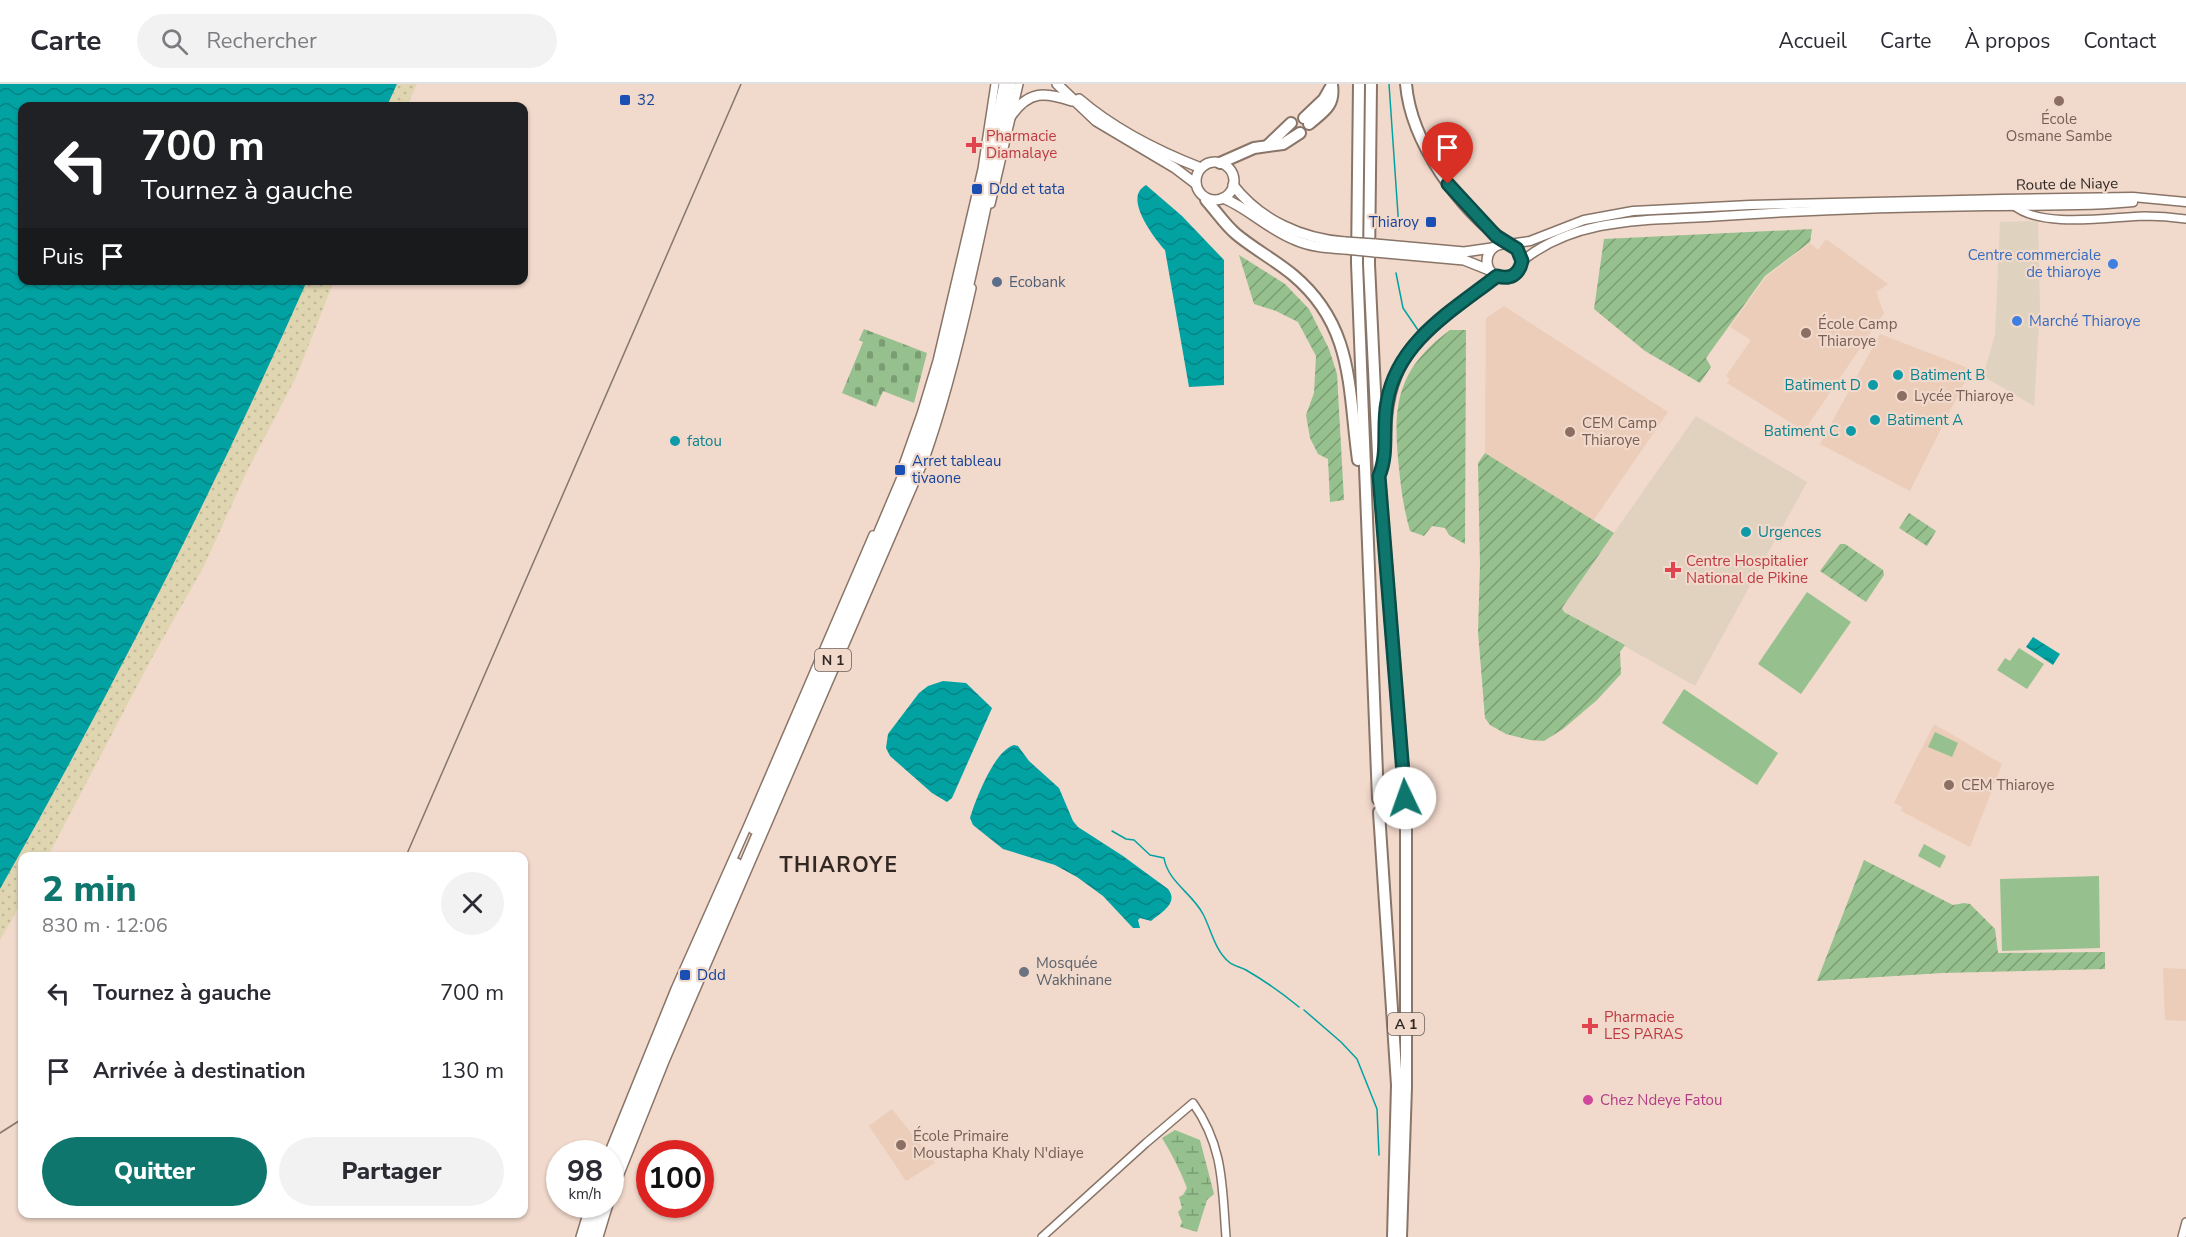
<!DOCTYPE html>
<html lang="fr">
<meta charset="utf-8">
<style>
:root{--surface:#fff;--page:#f2f2f3;--text:#2b2b33;--muted:#7c7c81;--line:#e1e1e2;--accent:#0f766e}
body{margin:0;font-family:"Nunito Sans",sans-serif;background:var(--page);color:var(--text);height:100vh;display:flex;flex-direction:column;font-size:22px;white-space:nowrap}
*{box-sizing:border-box;margin:0}
p{font-size:20px;color:var(--muted)}
.icon{flex:none;width:33px;height:33px;fill:none;stroke:currentColor;stroke-width:2;stroke-linecap:round;stroke-linejoin:round}
.map{position:relative;flex:1;overflow:hidden}
.drawer{position:absolute;left:18px;top:768px;width:510px;height:366px;display:flex;flex-direction:column;background:var(--surface);border-radius:12px;box-shadow:0 2px 4px #0004}
.drawer>*{flex:none}
.banner{position:absolute;left:18px;top:18px;width:510px;height:183px;border-radius:12px;box-shadow:0 2px 4px #0004;background:#202124;color:#fff;overflow:hidden}
.speed{position:absolute;left:546px;top:1056px;display:flex;gap:12px;font-size:30px;font-weight:700;text-align:center}
.speed>*{display:grid;place-content:center;width:78px;height:78px;border-radius:50%;background:var(--surface);box-shadow:0 2px 4px #0004;line-height:1}
.speed small{font-size:15px;font-weight:400}
.speed .limit{border:9px solid #d22;background:#fff;color:#111}
.pin{position:absolute;display:grid;place-items:center;width:51px;height:51px;color:#fff;margin:-62px -26px;border-radius:50% 50% 50% 0;rotate:-45deg;box-shadow:0 0 6px #0007}
.pin .icon{rotate:45deg}
.me{position:absolute;width:66px;margin:-33px;rotate:357deg;stroke-linejoin:round;filter:drop-shadow(0 0 4px #0008)}
.turn{display:flex;align-items:center;gap:21px;height:126px;padding:0 24px;font-size:27px}
.turn .icon{width:78px;height:78px;stroke-width:2.5}
.turn b{display:block;font-size:42px;line-height:51px}
.then{display:flex;align-items:center;height:57px;padding:0 24px;background:#0003;gap:12px;font-size:22px}
.round{display:grid;place-items:center;flex:none;width:63px;height:63px;border-radius:32px;background:var(--page)}
.overview{display:flex;align-items:center;justify-content:space-between;height:102px;padding:0 24px}
h1{font-size:36px;font-weight:800;line-height:45px;color:var(--accent)}
.primary-button{display:flex;gap:12px;margin-top:auto;padding:12px 24px}
.primary-button a{flex:1;height:69px;border-radius:36px;background:var(--accent);color:#fff;font-size:24px;font-weight:800;line-height:69px;text-align:center}
.primary-button a+a{background:var(--page);color:var(--text)}
ul{padding:0;list-style:none}
li{display:flex;align-items:center;gap:18px;height:78px;padding:0 24px}
li div{flex:1}
li b{display:block;font-size:22px}
li em{font-style:normal}
header{display:flex;align-items:center;gap:36px;box-sizing:border-box;height:84px;padding:0 30px;background:var(--surface);border-bottom:2px solid var(--line)}
header strong{font-size:28px}
nav{display:flex;gap:33px;margin-inline-start:auto;font-size:21px}
.search{width:420px;height:54px;background:var(--page);display:flex;align-items:center;gap:15px;box-sizing:border-box;padding:0 21px;border-radius:33px;color:var(--muted);font-size:22px}
.map>svg:first-child{display:block}
.commercial{fill:#dfd3bf}
.built{fill:#ebcdba}
.medical{fill:#e1d2c0}
.green{fill:#96c18e}
.wetland{fill:url(#wetland-marsh)}
.sand{fill:url(#sand-dots)}
.cemetery{fill:url(#cemetery-stones)}
.garden{fill:url(#garden-furrows)}
.water{fill:url(#water-waves)}
.lines{fill:none;stroke-linecap:round;stroke-linejoin:round}
.stream{stroke:#02a2a3;stroke-width:1.5}
.tertiary-casing{stroke:#897568;stroke-width:10}
.secondary-casing{stroke:#897568;stroke-width:11}
.primary-casing{stroke:#897568;stroke-width:12}
.trunk-casing{stroke:#897568;stroke-width:12}
.motorway-casing{stroke:#897568;stroke-width:14}
.tertiary{stroke:#fff;stroke-width:7}
.secondary{stroke:#fff;stroke-width:8}
.primary{stroke:#fff;stroke-width:9}
.trunk{stroke:#fff;stroke-width:9}
.motorway{stroke:#fff;stroke-width:10}
.rail{stroke:#86766d;stroke-width:1.5}
.primary-bridge-casing{stroke:#897568;stroke-width:12;stroke-linecap:butt}
.primary-bridge{stroke:#fff;stroke-width:9}
.route-casing{stroke:#0a4d48;stroke-width:15}
.route{stroke:#0f766e;stroke-width:10}
.transit-dot{fill:#1a4fb4;stroke:#f1d9cb;stroke-width:2}
.education-dot{fill:#8d6e63;stroke:#f1d9cb;stroke-width:2}
.health-dot{fill:#e0444e;stroke:#f1d9cb;stroke-width:2}
.shop-dot{fill:#3f7fe0;stroke:#f1d9cb;stroke-width:2}
.service-dot{fill:#5c6f8a;stroke:#f1d9cb;stroke-width:2}
.culture-dot{fill:#0f9aa8;stroke:#f1d9cb;stroke-width:2}
.worship-dot{fill:#6b7280;stroke:#f1d9cb;stroke-width:2}
.hotel-dot{fill:#d1479c;stroke:#f1d9cb;stroke-width:2}
.labels{text-anchor:middle;stroke-width:4.5;stroke-linejoin:round;paint-order:stroke}
.shield{fill:#f1d9cb;stroke:#6b5d55;stroke-width:1.5}
.shield-label{font-size:14px;font-weight:bold;fill:#312823}
.transit-label{font-size:15px;fill:#164399;stroke:#f1d9cb;text-anchor:start}
.education-label{font-size:15px;fill:#785e54;stroke:#f1d9cb;text-anchor:start}
.health-label{font-size:15px;fill:#be3a42;stroke:#f1d9cb;text-anchor:start}
.street-label{font-size:15px;fill:#312823;stroke:#f1d9cb}
.shop-label{font-size:15px;fill:#366cbe;stroke:#f1d9cb;text-anchor:end}
.service-label{font-size:15px;fill:#4e5e75;stroke:#f1d9cb;text-anchor:start}
.culture-label{font-size:15px;fill:#0d838f;stroke:#f1d9cb;text-anchor:start}
.worship-label{font-size:15px;fill:#5b616d;stroke:#f1d9cb;text-anchor:start}
.hotel-label{font-size:15px;fill:#b23c85;stroke:#f1d9cb;text-anchor:start}
.district-label{font-size:21px;font-weight:bold;letter-spacing:1.5px;fill:#312823;stroke:#f1d9cb}
</style>
<header>
<strong>Carte</strong>
<div class="search"><svg class="icon" aria-label="search" viewBox="0 0 24 24"><circle cx="10" cy="10" r="6"/><path d="M15 15l6 6"/></svg>Rechercher</div>
<nav><a>Accueil</a><a>Carte</a><a>À propos</a><a>Contact</a></nav>
</header>
<div class="map">
<svg width="2186" height="1153" viewBox="0 0 2186 1153">
<defs>
<pattern id="wetland-marsh" width="20" height="14" patternUnits="userSpaceOnUse" patternTransform="scale(1.5)"><rect width="20" height="14" fill="#96c18e"/><path d="M1 5h8M5 5V1M11 12h8M15 12V8" fill="none" stroke="#7b9d74"/></pattern>
<pattern id="sand-dots" width="8" height="8" patternUnits="userSpaceOnUse" patternTransform="scale(1.5)"><rect width="8" height="8" fill="#dfd5b0"/><path d="M2 2h.1M6 6h.1" fill="none" stroke="#c0b797" stroke-width="1.8" stroke-linecap="round"/></pattern>
<pattern id="cemetery-stones" width="16" height="16" patternUnits="userSpaceOnUse" patternTransform="scale(1.5)"><rect width="16" height="16" fill="#96c18e"/><path d="M2 7V4a2 2 0 0 1 4 0v3zM10 15v-3a2 2 0 0 1 4 0v3z" fill="#7b9d74"/></pattern>
<pattern id="garden-furrows" width="10" height="10" patternUnits="userSpaceOnUse" patternTransform="scale(1.5)"><rect width="10" height="10" fill="#96c18e"/><path d="M-1 1l2-2M0 10L10 0M9 11l2-2" fill="none" stroke="#7b9d74"/></pattern>
<pattern id="water-waves" width="16" height="10" patternUnits="userSpaceOnUse" patternTransform="scale(1.5)"><rect width="16" height="10" fill="#02a2a3"/><path d="M0 5q4-4 8 0t8 0" fill="none" stroke="#058484"/></pattern>
</defs>
<rect width="100%" height="100%" fill="#f1d9cb"/>
<path class="commercial" d="M 2038,137 L 2040,223 L 2034,322 L 1983,292 L 1995,251 L 2000,138 Z"/>
<g class="built">
<path d="M 1826,155 L 1888,200 L 1876,208 L 1884,229 L 1804,347 L 1727,299 L 1730,295 L 1726,292 L 1751,256 L 1730,243 L 1766,193 L 1810,159 L 1818,166 Z"/>
<path d="M 1504,222 L 1668,328 L 1593,437 L 1485,369 L 1486,234 Z"/>
<path d="M 1880,250 L 1971,285 L 1910,407 L 1820,360 Z"/>
<path d="M 1934,640 L 2002,680 L 1970,763 L 1901,727 L 1902,723 L 1894,719 Z"/>
<path d="M 2163,884 L 2186,885 L 2186,937 L 2165,936 Z"/>
<path d="M 892,1025 L 935,1079 L 906,1097 L 869,1042 Z"/>
</g>
<path class="medical" d="M 1696,332 L 1807,398 L 1695,602 L 1564,528 L 1562,523 Z"/>
<g class="green">
<path d="M 1807,508 L 1851,538 L 1801,610 L 1758,580 Z"/>
<path d="M 2019,564 L 2044,580 L 2027,605 L 1997,586 L 2005,574 L 2010,577 Z"/>
<path d="M 1684,605 L 1778,669 L 1757,701 L 1662,639 Z"/>
<path d="M 1935,648 L 1958,659 L 1952,673 L 1928,663 Z"/>
<path d="M 1924,760 L 1946,772 L 1940,784 L 1918,772 Z"/>
<path d="M 2099,792 L 2100,864 L 2002,867 L 2000,795 Z"/>
</g>
<path class="wetland" d="M 1175,1046 L 1200,1056 L 1214,1110 L 1207,1116 L 1197,1148 L 1180,1143 L 1182,1138 L 1178,1128 L 1182,1124 L 1179,1113 L 1183,1111 L 1187,1104 C 1180,1086 1172,1070 1162,1054 Z"/>
<g class="sand">
<path d="M 397,0 L 417,0 L 407,22 L 387,22 Z"/>
<path d="M 307,197 L 334,197 L 296,293 L 247,387 L 204,482 L 149,579 L 48,772 L 22,772 L 22,817 L 0,856 L 0,805 L 76,668 L 176,473 L 233,357 Z"/>
</g>
<path class="cemetery" d="M 864,245 L 927,269 L 914,319 L 883,307 L 876,323 L 842,309 L 863,258 L 859,256 Z"/>
<g class="garden">
<path d="M 1812,145 L 1810,158 L 1765,192 L 1706,274 L 1711,283 L 1700,299 L 1645,267 L 1594,225 L 1604,155 Z"/>
<path d="M 1239,171 L 1285,200 L 1309,225 L 1329,265 L 1337,290 L 1344,416 L 1330,418 L 1328,375 L 1318,370 L 1310,354 L 1306,331 L 1314,309 L 1316,272 L 1298,238 L 1276,227 L 1254,220 Z"/>
<path d="M 1450,246 L 1466,246 L 1465,460 L 1449,451 L 1445,444 L 1432,442 L 1424,452 L 1410,447 C 1404,426 1401,406 1399,384 C 1392,321 1397,285 1450,246 Z"/>
<path d="M 1485,369 L 1614,449 L 1562,524 L 1564,528 L 1625,561 L 1620,568 L 1621,590 L 1597,616 L 1563,645 L 1544,657 L 1530,656 L 1506,650 L 1490,641 L 1485,634 L 1478,548 L 1480,481 L 1478,379 Z"/>
<path d="M 1909,429 L 1936,447 L 1927,462 L 1899,444 Z"/>
<path d="M 1840,460 L 1845,460 L 1883,486 L 1884,491 L 1866,518 L 1820,487 Z"/>
<path d="M 1864,776 L 1953,821 L 1964,819 L 1970,820 L 1995,845 L 1998,869 L 2105,868 L 2105,885 L 1942,889 L 1817,897 Z"/>
</g>
<g class="water">
<path d="M 0,0 L 397,0 L 387,22 L 22,22 L 22,196 L 307,197 C 215,404 112,607 0,805 Z"/>
<path d="M 1146,101 L 1182,132 L 1224,176 L 1224,301 L 1189,303 L 1165,166 C 1155,155 1131,123 1139,108 C 1140,105 1143,103 1146,101 Z"/>
<path d="M 2033,553 L 2060,570 L 2053,581 L 2026,563 Z"/>
<path d="M 943,597 L 966,599 L 992,624 L 952,714 L 947,718 L 932,709 L 890,672 L 886,664 L 888,650 L 919,609 L 928,602 Z"/>
<path d="M 1014,661 L 1018,662 L 1029,677 L 1059,704 L 1073,737 L 1078,743 L 1123,772 L 1168,805 C 1179,819 1162,828 1151,837 L 1140,834 L 1138,836 L 1140,844 L 1133,844 L 1103,812 L 1077,793 L 1055,781 L 1003,765 L 973,741 L 970,734 C 976,715 994,667 1014,661 Z"/>
</g>
<g class="lines">
<g class="stream">
<path d="M 1389,0 L 1399,145"/>
<path d="M 1396,189 L 1403,224 L 1418,246"/>
<path d="M 1112,747 L 1126,755 L 1134,756 L 1150,771 L 1164,774 C 1168,798 1192,809 1203,830 C 1211,845 1215,867 1229,878 C 1233,882 1241,883 1246,886 C 1265,897 1282,909 1299,923"/>
<path d="M 1304,926 L 1341,958 L 1357,975 L 1377,1025 L 1379,1071"/>
</g>
<g class="tertiary-casing">
<g id="tertiary">
<path d="M 991,120 L 1019,0"/>
<path d="M 2013,121 C 2040,145 2110,133 2144,132 C 2158,132 2172,133 2186,135"/>
<path d="M 903,381 L 921,330 L 937,277 L 982,85 L 995,0"/>
<path d="M 608,1070 L 675,905 L 748,741 L 873,451"/>
<path d="M 610,1115 L 666,975 L 925,375 C 945,319 959,262 972,204"/>
<path d="M 580,1153 L 590,1120"/>
<path d="M 599,1153 L 609,1120"/>
<path d="M 1042,1153 L 1146,1059 L 1193,1019 C 1224,1063 1222,1102 1226,1153"/>
<path d="M 2182,1153 L 2186,1138"/>
</g>
</g>
<g class="secondary-casing">
<g id="secondary">
<path d="M 1509,160 L 1530,157 L 1584,136 L 1633,127 L 1750,121 L 2003,115 L 2133,113 L 2186,118"/>
<path d="M 1522,177 C 1579,131 1653,137 1722,132 C 1810,126 1898,123 1987,122 C 2035,121 2084,123 2133,118"/>
</g>
</g>
<g class="primary-casing">
<g id="primary">
<path d="M 1057,0 L 1096,37 L 1175,84 L 1196,100"/>
<path d="M 1079,15 C 1115,46 1157,67 1201,84"/>
<path d="M 1011,32 C 1029,6 1045,8 1072,17"/>
<circle cx="1215" cy="97" r="19"/>
<path d="M 1233,101 C 1260,136 1302,155 1345,158"/>
<path d="M 1223,114 C 1248,124 1268,145 1293,155 C 1310,163 1327,164 1345,165"/>
<circle cx="1504" cy="177" r="17"/>
<path d="M 1375,160 L 1464,168 L 1492,164"/>
<path d="M 1375,168 L 1464,176 L 1489,186"/>
</g>
</g>
<g class="trunk-casing">
<g id="trunk">
<path d="M 753,745 L 920,351 L 943,276 L 975,139 L 1004,0"/>
<path d="M 610,1078 L 662,949 L 737,779"/>
<path d="M 610,1100 L 670,952 L 921,371 C 962,251 986,124 1011,0"/>
<path d="M 586,1153 L 596,1120"/>
<path d="M 593,1153 L 603,1120"/>
</g>
</g>
<g class="motorway-casing">
<g id="motorway">
<path d="M 1359,0 L 1357,179 L 1378,715"/>
<path d="M 1371,0 L 1369,180 L 1379,392 L 1405,714"/>
<path d="M 1406,0 C 1411,59 1460,126 1507,159"/>
<path d="M 1304,34 L 1324,15 L 1332,1"/>
<path d="M 1309,40 C 1324,27 1335,22 1332,1"/>
<path d="M 1267,62 L 1291,39"/>
<path d="M 1220,79 L 1254,64 L 1283,60 L 1300,49"/>
<path d="M 1206,116 C 1216,127 1225,141 1236,150 C 1254,165 1275,176 1293,191 C 1354,242 1348,304 1358,376"/>
<path d="M 1385,366 C 1383,265 1425,248 1497,192"/>
<path d="M 1379,728 L 1397,1001 L 1393,1153"/>
<path d="M 1401,1153 L 1406,1003 L 1406,727"/>
</g>
</g>
<use href="#tertiary" class="tertiary"/>
<use href="#secondary" class="secondary"/>
<use href="#primary" class="primary"/>
<use href="#trunk" class="trunk"/>
<use href="#motorway" class="motorway"/>
<g class="rail">
<path d="M 406,772 L 741,0"/>
<path d="M 0,1049 L 22,1035"/>
</g>
<g class="primary-bridge-casing">
<g id="primary-bridge">
<path d="M 1345,158 L 1375,160"/>
<path d="M 1345,165 L 1375,168"/>
</g>
</g>
<use href="#primary-bridge" class="primary-bridge"/>
</g>
<g class="lines">
<g class="route-casing">
<path id="route" d="M 1405,714 L 1379,392 C 1389,369 1382,343 1387,318 C 1397,258 1452,227 1497,192 C 1510,196 1519,191 1522,177 L 1517,165 L 1496,152 L 1448,100"/>
</g>
<use href="#route" class="route"/>
</g>
<g class="transit-dot">
<rect x="619" y="10" width="12" height="12" rx="3"/>
<rect x="971" y="99" width="12" height="12" rx="3"/>
<rect x="1425" y="132" width="12" height="12" rx="3"/>
<rect x="894" y="380" width="12" height="12" rx="3"/>
<rect x="679" y="885" width="12" height="12" rx="3"/>
</g>
<g class="education-dot">
<circle cx="2059" cy="17" r="6"/>
<circle cx="1806" cy="249" r="6"/>
<circle cx="1902" cy="312" r="6"/>
<circle cx="1570" cy="348" r="6"/>
<circle cx="1949" cy="701" r="6"/>
<circle cx="901" cy="1061" r="6"/>
</g>
<g class="health-dot">
<path d="M971 52h6v6h6v6h-6v6h-6v-6h-6v-6h6z"/>
<path d="M1670 477h6v6h6v6h-6v6h-6v-6h-6v-6h6z"/>
<path d="M1587 933h6v6h6v6h-6v6h-6v-6h-6v-6h6z"/>
</g>
<g class="shop-dot">
<circle cx="2113" cy="180" r="6"/>
<circle cx="2017" cy="237" r="6"/>
</g>
<circle class="service-dot" cx="997" cy="198" r="6"/>
<g class="culture-dot">
<circle cx="1898" cy="291" r="6"/>
<circle cx="1873" cy="301" r="6"/>
<circle cx="1875" cy="336" r="6"/>
<circle cx="1851" cy="347" r="6"/>
<circle cx="675" cy="357" r="6"/>
<circle cx="1746" cy="448" r="6"/>
</g>
<circle class="worship-dot" cx="1024" cy="888" r="6"/>
<circle class="hotel-dot" cx="1588" cy="1016" r="6"/>
<g class="labels">
<g class="shield">
<rect x="815" y="565" width="36" height="22" rx="4.5"/>
<rect x="1388" y="929" width="36" height="22" rx="4.5"/>
</g>
<g class="shield-label">
<text x="833" y="581">N 1</text>
<text x="1406" y="945">A 1</text>
</g>
<g class="transit-label">
<text x="637" y="21">32</text>
<text x="989" y="110">Ddd et tata</text>
<text x="1419" y="143" text-anchor="end">Thiaroy</text>
<text x="912" y="382">Arret tableau<tspan x="912" dy="17">tivaone</tspan></text>
<text x="697" y="896">Ddd</text>
</g>
<g class="education-label">
<text x="2059" y="40" text-anchor="middle">École<tspan x="2059" dy="17">Osmane Sambe</tspan></text>
<text x="1818" y="245">École Camp<tspan x="1818" dy="17">Thiaroye</tspan></text>
<text x="1914" y="317">Lycée Thiaroye</text>
<text x="1582" y="344">CEM Camp<tspan x="1582" dy="17">Thiaroye</tspan></text>
<text x="1961" y="706">CEM Thiaroye</text>
<text x="913" y="1057">École Primaire<tspan x="913" dy="17">Moustapha Khaly N'diaye</tspan></text>
</g>
<g class="health-label">
<text x="986" y="57">Pharmacie<tspan x="986" dy="17">Diamalaye</tspan></text>
<text x="1686" y="482">Centre Hospitalier<tspan x="1686" dy="17">National de Pikine</tspan></text>
<text x="1604" y="938">Pharmacie<tspan x="1604" dy="17">LES PARAS</tspan></text>
</g>
<g class="street-label">
<text transform="translate(2067 100) rotate(-1)" y="5">Route de Niaye</text>
</g>
<g class="shop-label">
<text x="2101" y="176">Centre commerciale<tspan x="2101" dy="17">de thiaroye</tspan></text>
<text x="2029" y="242" text-anchor="start">Marché Thiaroye</text>
</g>
<g class="service-label">
<text x="1009" y="203">Ecobank</text>
</g>
<g class="culture-label">
<text x="1910" y="296">Batiment B</text>
<text x="1861" y="306" text-anchor="end">Batiment D</text>
<text x="1887" y="341">Batiment A</text>
<text x="1839" y="352" text-anchor="end">Batiment C</text>
<text x="687" y="362">fatou</text>
<text x="1758" y="453">Urgences</text>
</g>
<g class="worship-label">
<text x="1036" y="884">Mosquée<tspan x="1036" dy="17">Wakhinane</tspan></text>
</g>
<g class="hotel-label">
<text x="1600" y="1021">Chez Ndeye Fatou</text>
</g>
<g class="district-label">
<text x="839" y="788">THIAROYE</text>
</g>
</g>
</svg>
<div class="speed"><div>98<small>km/h</small></div><div class="limit">100</div></div>
<div class="pin" style="left:1448px;top:100px;background:#d93025"><svg class="icon" aria-label="arrive" viewBox="0 0 24 24"><path d="M6 21V4h12l-3 4 3 4H6"/></svg></div>
<svg class="me" style="left:1405px;top:714px" viewBox="-20 -20 40 40"><circle r="19" fill="#fff"/><path d="M0-13L10 11 0 6-10 11z" fill="#0f766e"/></svg>
<div class="banner">
<div class="turn"><svg class="icon" aria-label="left" viewBox="0 0 24 24"><path d="M17 20v-9H6M10 6l-5 5 5 5"/></svg><div><b>700 m</b>Tournez à gauche</div></div>
<div class="then">Puis<svg class="icon" aria-label="arrive" viewBox="0 0 24 24"><path d="M6 21V4h12l-3 4 3 4H6"/></svg></div>
</div>
<section class="drawer">
<div class="overview"><div><h1>2 min</h1><p>830 m · 12:06</p></div><a class="round"><svg class="icon" aria-label="close" viewBox="0 0 24 24"><path d="M6 6l12 12M18 6L6 18"/></svg></a></div>
<ul>
<li><svg class="icon" aria-label="left" viewBox="0 0 24 24"><path d="M17 20v-9H6M10 6l-5 5 5 5"/></svg><div><b>Tournez à gauche</b></div><em>700 m</em></li>
<li><svg class="icon" aria-label="arrive" viewBox="0 0 24 24"><path d="M6 21V4h12l-3 4 3 4H6"/></svg><div><b>Arrivée à destination</b></div><em>130 m</em></li>
</ul>
<div class="primary-button"><a>Quitter</a><a>Partager</a></div>
</section>
</div>
